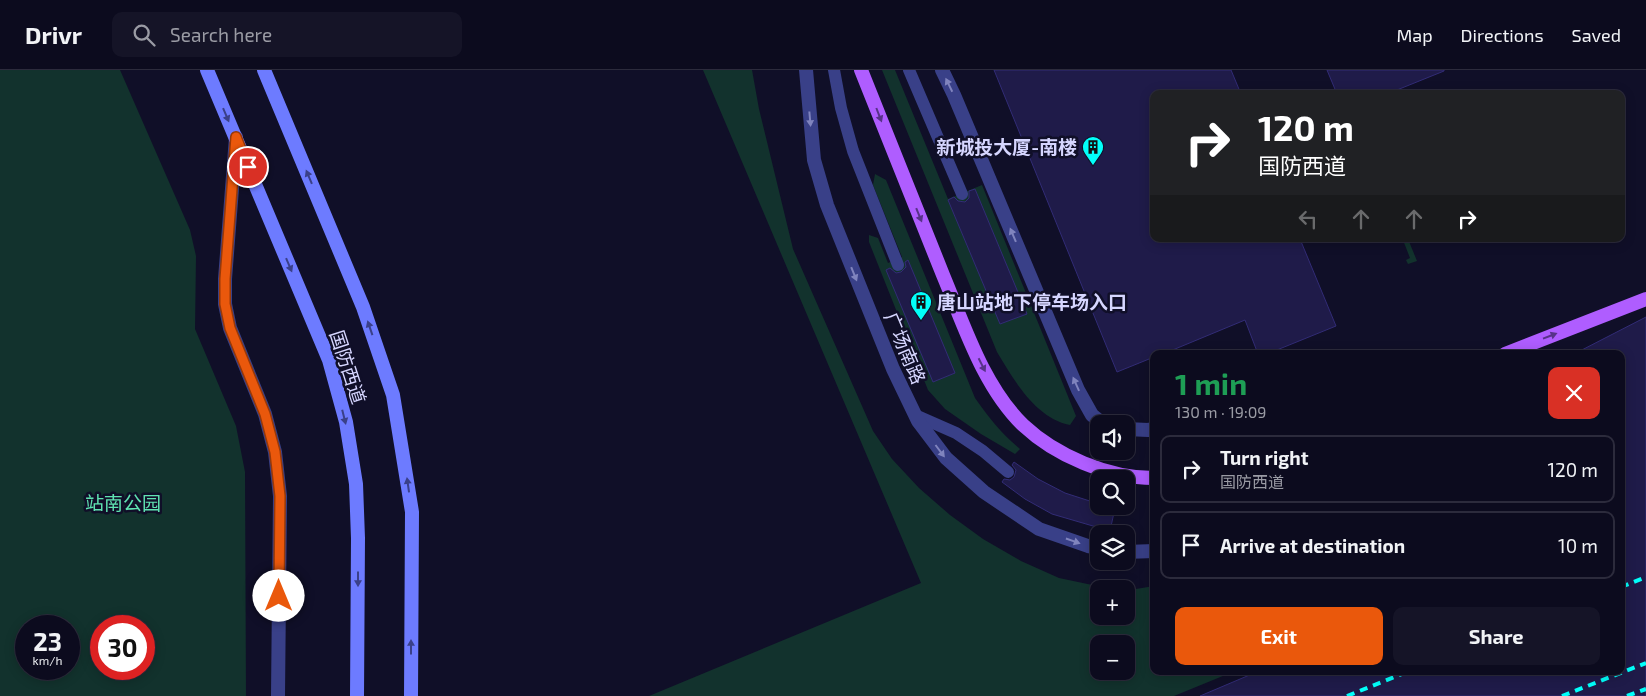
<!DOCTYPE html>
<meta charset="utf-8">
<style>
:root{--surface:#0c0b1e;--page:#151427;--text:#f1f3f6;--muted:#9a9ba4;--line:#2c2b3c;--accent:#ea580c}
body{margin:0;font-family:"Exo 2","Noto Sans SC",sans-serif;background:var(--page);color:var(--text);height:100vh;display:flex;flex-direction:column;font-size:19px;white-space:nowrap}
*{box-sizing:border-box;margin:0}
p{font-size:16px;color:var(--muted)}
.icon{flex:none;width:28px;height:28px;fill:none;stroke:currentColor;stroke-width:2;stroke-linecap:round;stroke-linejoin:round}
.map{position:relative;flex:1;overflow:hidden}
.panel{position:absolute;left:1150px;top:280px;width:475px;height:325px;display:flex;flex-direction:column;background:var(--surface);border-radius:10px;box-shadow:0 2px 12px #0003,0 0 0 1px var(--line)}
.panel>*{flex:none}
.top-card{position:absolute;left:1150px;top:20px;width:475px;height:152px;border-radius:10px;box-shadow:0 2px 12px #0003,0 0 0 1px var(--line);background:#202124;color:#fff;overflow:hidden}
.fabs{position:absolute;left:1090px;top:345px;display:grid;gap:10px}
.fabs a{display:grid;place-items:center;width:45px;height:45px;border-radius:10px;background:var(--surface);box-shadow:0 2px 12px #0003,0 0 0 1px var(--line);font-size:25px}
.speed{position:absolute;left:15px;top:545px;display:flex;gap:10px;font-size:25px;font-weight:700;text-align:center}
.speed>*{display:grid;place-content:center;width:65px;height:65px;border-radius:50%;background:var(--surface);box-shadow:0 2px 12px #0003,0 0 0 1px var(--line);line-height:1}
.speed small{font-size:12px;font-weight:400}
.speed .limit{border:8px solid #d22;background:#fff;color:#111}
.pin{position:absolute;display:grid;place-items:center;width:42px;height:42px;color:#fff;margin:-21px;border:2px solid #fff;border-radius:50%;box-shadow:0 1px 5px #0007}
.me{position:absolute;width:55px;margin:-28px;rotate:0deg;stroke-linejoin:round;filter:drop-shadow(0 0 4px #0008)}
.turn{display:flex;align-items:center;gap:18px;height:105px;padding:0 25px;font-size:22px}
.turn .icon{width:65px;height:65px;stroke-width:2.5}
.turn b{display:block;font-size:35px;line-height:42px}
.lanes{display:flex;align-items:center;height:48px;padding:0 25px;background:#0003;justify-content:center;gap:25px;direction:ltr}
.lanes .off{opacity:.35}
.round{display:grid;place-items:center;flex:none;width:52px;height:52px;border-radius:10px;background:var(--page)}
.headline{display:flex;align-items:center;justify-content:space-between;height:85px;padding:0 25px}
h1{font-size:30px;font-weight:700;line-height:38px;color:#1e9e55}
.action{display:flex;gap:10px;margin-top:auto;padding:10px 25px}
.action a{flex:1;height:58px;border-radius:10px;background:var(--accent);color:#fff;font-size:20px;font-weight:700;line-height:58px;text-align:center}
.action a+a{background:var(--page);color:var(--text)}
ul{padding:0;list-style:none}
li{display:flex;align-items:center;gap:15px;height:68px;margin:0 10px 8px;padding:0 15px;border:2px solid var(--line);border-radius:10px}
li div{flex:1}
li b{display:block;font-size:19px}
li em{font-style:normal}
header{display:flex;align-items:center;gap:30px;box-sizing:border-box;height:70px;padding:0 25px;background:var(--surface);border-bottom:1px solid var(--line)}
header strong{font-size:24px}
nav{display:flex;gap:28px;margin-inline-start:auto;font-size:18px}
.search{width:350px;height:45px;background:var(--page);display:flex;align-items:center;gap:12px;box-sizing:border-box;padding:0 18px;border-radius:10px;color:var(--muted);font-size:19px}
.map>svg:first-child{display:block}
.green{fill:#12322d;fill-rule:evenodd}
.building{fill:#1f1b49;stroke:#322c76}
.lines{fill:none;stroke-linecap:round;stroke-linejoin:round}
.service{stroke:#394088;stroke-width:12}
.minor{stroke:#394088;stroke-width:14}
.secondary{stroke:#6d7bff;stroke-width:14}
.primary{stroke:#af5dff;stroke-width:14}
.rail{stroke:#02fffa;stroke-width:4;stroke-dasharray:8 6;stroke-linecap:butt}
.oneway{fill:#8084be}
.oneway2{fill:#3a4089}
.oneway3{fill:#583289}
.route-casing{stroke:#983908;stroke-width:12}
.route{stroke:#ea580c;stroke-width:9}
.labels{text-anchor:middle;stroke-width:5;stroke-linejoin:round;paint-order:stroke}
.poi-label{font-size:19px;font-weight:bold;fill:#d6d6ff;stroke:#100f28;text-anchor:end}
.street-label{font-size:19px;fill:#d6d6ff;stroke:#100f28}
.park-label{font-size:19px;fill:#5fe3b1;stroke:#100f28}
</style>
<header>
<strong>Drivr</strong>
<div class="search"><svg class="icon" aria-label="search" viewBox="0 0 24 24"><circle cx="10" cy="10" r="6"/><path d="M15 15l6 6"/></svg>Search here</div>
<nav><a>Map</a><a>Directions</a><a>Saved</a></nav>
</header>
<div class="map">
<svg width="1646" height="626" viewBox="0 0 1646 626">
<rect width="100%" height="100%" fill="#100f28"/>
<g class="green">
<path d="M 0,0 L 120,0 L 190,160 L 196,186 L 195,259 L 236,356 L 245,402 L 246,626 L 0,626 ZM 69,556 L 69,599 L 26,599 L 26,556 ZM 101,556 L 144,556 L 144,599 L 101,599 Z"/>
<path d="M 703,0 L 752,0 L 759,39 L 793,179 L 873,361 L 892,389 L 919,418 L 950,445 L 983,469 L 1021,491 L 1059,508 L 1097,516 L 1136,519 L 1154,516 L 1154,601 L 1235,601 L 1174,626 L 649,626 L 921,513 ZM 1099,519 L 1126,519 L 1126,546 L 1099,546 ZM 1099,574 L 1126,574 L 1126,601 L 1099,601 Z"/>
<path d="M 882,0 L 895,0 L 948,129 L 982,115 L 1076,346 L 1070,355 C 1035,348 1014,310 997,282 Z"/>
<path d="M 875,104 L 886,110 L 975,328 C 989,348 1002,364 1020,379 L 1015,384 L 981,364 L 945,339 L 928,320 L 869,172 L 869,165 L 878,168 L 888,193 L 902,187 L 873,115 Z"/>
<path d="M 1398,169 L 1408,169 L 1417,191 L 1408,194 L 1406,190 L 1410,188 L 1403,170 L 1399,172 Z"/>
</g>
<g class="building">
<path d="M 994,0 L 1231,0 L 1241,24 L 1154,24 L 1154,169 L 1300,169 L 1336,256 L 1267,284 L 1258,284 L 1245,250 L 1163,284 L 1154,284 L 1154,287 L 1117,302 Z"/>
<path d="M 1327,0 L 1444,0 L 1444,1 L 1387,24 L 1337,24 Z"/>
<path d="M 975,119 L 1027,244 L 1000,254 L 948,130 L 954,127 L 958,131 L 965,132 L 969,128 L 969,121 Z"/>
<path d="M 908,190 L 955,303 L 933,312 L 886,200 L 890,198 L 896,203 L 901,202 L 906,197 L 905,192 Z"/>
<path d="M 1646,247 L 1646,626 L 1200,626 L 1259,601 L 1621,601 L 1621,284 L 1574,284 Z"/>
<path d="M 1014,392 L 1038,409 L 1065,423 L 1099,434 L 1099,436 L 1115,438 L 1110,461 L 1052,444 L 1025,429 L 1002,412 L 1004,409 L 1010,410 L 1014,407 L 1016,400 L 1012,395 Z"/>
</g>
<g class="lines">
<g class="service">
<path d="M 834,0 L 841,38 L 853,81 L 898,195"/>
<path d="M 909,0 L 962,124"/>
<path d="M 915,345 L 956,363 L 983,381 L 1008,402"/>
</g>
<g class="minor">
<path d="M 806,0 L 814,90 L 827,135 L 893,299 L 918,351 L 946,388 L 984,422 L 1039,459 L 1088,476 L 1099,478"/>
<path d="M 942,0 L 954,25 L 1078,320 L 1092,345 L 1103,354"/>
<path d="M 236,67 L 225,209 L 225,234 L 230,258 L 265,344 L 275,382 L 280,426 L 278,626"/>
<path d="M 1126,359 L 1148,360 L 1154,359"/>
<path d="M 1126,482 L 1154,481"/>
</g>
<g class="secondary">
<path d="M 207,0 L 329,290 L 346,352 L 356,414 L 358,468 L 357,626"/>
<path d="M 264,0 L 363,237 L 393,325 L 412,442 L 411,626"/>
</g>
<g class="primary">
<path d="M 861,0 C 888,68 916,137 943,205 C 964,255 983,316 1023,355 C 1056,386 1108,408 1154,408"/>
<path d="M 1505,284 L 1646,229"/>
</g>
<g class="rail">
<path d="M 1621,517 L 1646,507"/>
<path d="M 1347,626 L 1409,601"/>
<path d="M 1562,626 L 1646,593"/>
<path d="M 1627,626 L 1646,619"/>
</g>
</g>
<defs><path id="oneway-solid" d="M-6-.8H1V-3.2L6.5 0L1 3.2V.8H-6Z" transform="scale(1.25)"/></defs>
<g class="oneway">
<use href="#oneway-solid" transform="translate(949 15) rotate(-116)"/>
<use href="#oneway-solid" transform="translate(810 49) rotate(85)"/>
<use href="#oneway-solid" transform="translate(1013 165) rotate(-113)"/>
<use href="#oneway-solid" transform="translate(854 204) rotate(68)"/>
<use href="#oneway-solid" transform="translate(1076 314) rotate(-114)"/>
<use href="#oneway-solid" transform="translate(940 381) rotate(53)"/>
<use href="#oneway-solid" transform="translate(1073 471) rotate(19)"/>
</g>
<g class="oneway2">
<use href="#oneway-solid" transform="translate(226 45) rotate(67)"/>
<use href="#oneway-solid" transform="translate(309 107) rotate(-113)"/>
<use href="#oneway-solid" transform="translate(289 195) rotate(67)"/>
<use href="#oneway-solid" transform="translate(370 258) rotate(-109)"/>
<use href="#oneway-solid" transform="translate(344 347) rotate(76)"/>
<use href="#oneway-solid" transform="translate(408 415) rotate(-98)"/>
<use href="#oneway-solid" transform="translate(358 509) rotate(90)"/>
<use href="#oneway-solid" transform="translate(411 577) rotate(-90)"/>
</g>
<g class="oneway3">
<use href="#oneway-solid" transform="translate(879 45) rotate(69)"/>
<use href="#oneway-solid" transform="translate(919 145) rotate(68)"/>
<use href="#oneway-solid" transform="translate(1550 266) rotate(-21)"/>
<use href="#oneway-solid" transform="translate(982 295) rotate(63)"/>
</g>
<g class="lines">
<g class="route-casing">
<path id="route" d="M 248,97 L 236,67 L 225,209 L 225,234 L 230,258 L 265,344 L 275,382 L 280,426 L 279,526"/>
</g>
<use href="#route" class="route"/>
</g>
<defs>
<g id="building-pin" transform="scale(1.125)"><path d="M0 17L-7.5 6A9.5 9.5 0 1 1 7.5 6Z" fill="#02fffa" stroke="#100f28"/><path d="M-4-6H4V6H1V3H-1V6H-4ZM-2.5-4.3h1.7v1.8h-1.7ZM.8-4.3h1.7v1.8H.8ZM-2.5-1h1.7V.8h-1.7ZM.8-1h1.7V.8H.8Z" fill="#111"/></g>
</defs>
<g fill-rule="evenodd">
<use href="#building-pin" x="1093" y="77"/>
<use href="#building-pin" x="921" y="232"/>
</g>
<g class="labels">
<g class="poi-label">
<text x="1077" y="84">新城投大厦-南楼</text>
<text x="937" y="239" text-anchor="start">唐山站地下停车场入口</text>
</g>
<g class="street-label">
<text transform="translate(905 278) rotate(67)" y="7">广场南路</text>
<text transform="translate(348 297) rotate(72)" y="7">国防西道</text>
</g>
<g class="park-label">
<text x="123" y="440">站南公园</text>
</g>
</g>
</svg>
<div class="fabs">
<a><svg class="icon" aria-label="sound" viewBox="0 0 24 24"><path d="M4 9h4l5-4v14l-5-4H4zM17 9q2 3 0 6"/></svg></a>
<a><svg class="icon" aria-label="search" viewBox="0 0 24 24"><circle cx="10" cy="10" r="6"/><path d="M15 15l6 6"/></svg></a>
<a><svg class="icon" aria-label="layers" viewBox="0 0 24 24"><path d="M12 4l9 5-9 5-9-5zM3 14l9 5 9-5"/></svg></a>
<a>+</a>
<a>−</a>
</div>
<div class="speed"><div>23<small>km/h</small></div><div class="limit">30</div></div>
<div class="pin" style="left:248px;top:97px;background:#d93025"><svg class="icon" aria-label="arrive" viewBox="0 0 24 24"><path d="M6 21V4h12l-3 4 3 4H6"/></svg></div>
<svg class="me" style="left:279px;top:526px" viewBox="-20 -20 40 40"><circle r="19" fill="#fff"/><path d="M0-13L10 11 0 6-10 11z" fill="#ea580c"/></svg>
<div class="top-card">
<div class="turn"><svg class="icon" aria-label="right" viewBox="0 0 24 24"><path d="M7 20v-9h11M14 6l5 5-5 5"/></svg><div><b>120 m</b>国防西道</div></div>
<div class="lanes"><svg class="icon off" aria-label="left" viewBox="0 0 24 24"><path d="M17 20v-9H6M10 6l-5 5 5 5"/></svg><svg class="icon off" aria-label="ahead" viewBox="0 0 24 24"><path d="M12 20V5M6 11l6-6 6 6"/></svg><svg class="icon off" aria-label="ahead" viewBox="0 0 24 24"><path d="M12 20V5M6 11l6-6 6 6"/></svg><svg class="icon" aria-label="right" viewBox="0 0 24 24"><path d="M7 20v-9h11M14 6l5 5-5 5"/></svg></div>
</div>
<section class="panel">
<div class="headline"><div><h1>1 min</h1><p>130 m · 19:09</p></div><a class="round" style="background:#d93025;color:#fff"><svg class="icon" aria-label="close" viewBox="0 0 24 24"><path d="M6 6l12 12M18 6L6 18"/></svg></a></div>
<ul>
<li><svg class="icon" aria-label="right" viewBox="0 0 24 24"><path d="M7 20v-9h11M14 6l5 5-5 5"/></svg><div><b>Turn right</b><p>国防西道</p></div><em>120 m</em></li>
<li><svg class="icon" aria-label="arrive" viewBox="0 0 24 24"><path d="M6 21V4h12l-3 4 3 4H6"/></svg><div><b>Arrive at destination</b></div><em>10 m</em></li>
</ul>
<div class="action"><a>Exit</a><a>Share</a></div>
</section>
</div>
